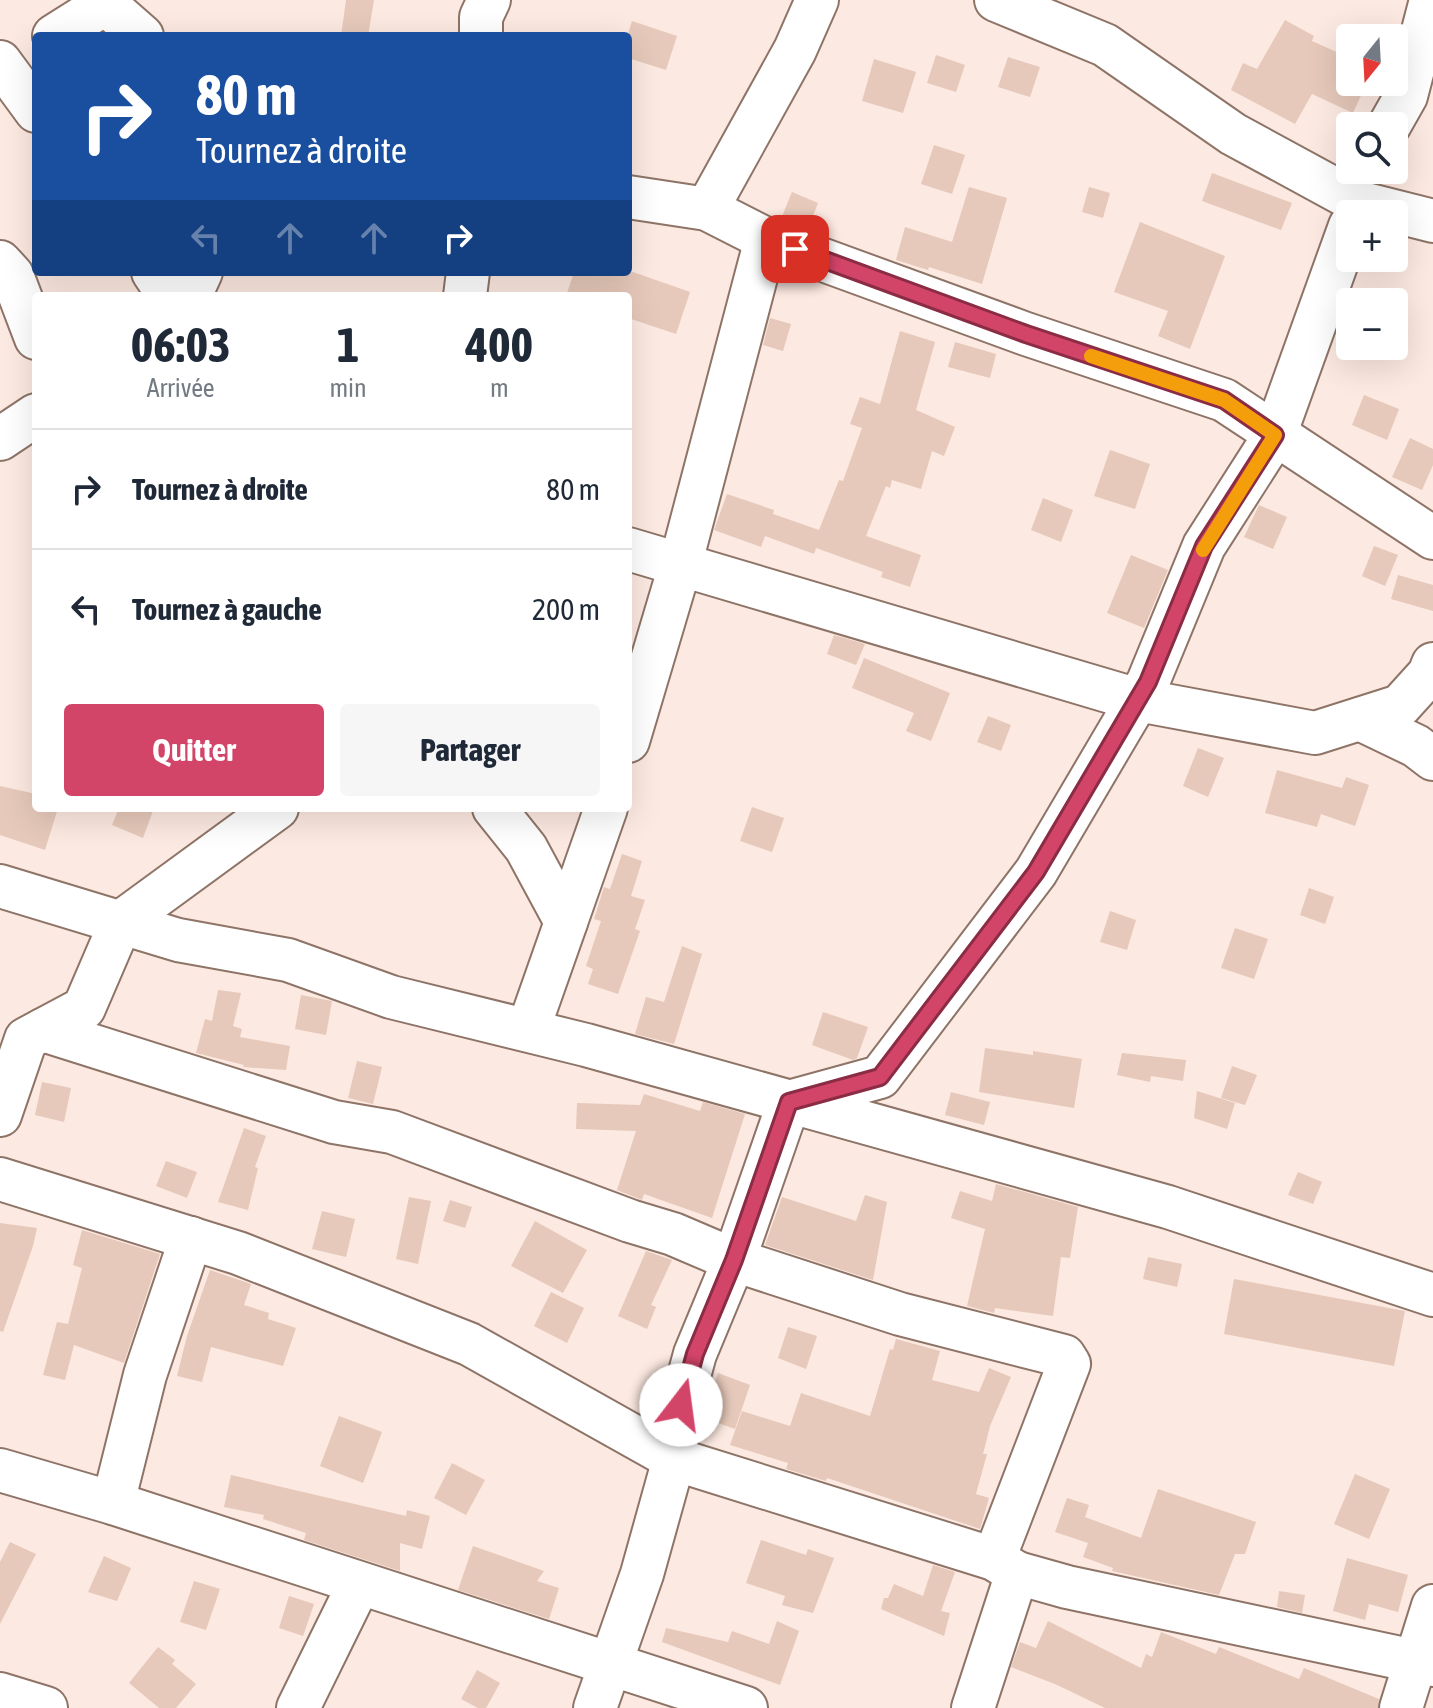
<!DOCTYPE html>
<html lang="fr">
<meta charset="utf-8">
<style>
:root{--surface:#fff;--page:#f6f6f7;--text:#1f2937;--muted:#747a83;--line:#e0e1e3;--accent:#d34469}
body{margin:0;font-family:"Asap Condensed",sans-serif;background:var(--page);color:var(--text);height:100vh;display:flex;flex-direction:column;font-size:30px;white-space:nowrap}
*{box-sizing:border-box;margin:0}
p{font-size:26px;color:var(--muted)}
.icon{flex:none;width:44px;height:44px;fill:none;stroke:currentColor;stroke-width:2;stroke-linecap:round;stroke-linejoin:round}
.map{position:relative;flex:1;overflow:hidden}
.drawer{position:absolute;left:32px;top:292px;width:600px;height:520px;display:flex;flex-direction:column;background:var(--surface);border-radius:8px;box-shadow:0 8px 32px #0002}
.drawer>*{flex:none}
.guide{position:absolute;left:32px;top:32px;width:600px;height:244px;border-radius:8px;box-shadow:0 8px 32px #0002;background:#1a4fa0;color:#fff;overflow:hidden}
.needle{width:52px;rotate:198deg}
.fabs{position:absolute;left:1336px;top:24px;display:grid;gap:16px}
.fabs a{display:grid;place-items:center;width:72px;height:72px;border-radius:8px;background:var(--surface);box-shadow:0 8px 32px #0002;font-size:40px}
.pin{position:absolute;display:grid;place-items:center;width:68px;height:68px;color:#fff;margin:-34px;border-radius:16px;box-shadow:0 4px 12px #0006}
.me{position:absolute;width:88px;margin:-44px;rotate:15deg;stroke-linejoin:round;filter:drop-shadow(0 0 6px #0008)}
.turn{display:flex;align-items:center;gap:28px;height:168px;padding:0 32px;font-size:36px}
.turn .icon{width:104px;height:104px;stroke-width:2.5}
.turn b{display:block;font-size:56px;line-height:68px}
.lanes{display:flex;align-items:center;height:76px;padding:0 32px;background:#0003;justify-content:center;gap:40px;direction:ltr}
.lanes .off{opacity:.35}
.eta{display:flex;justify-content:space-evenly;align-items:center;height:136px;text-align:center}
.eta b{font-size:48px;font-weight:700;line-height:56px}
.action{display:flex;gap:16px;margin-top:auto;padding:16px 32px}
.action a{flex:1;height:92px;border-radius:8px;background:var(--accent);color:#fff;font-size:32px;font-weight:700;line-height:92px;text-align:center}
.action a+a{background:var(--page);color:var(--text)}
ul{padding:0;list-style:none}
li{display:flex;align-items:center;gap:24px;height:120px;padding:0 32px;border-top:2px solid var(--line)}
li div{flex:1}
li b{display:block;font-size:30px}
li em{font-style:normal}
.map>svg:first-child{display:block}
.building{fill:#e6c9ba}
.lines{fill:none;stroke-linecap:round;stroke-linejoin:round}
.minor-casing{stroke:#8e7467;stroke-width:46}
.minor{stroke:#fff;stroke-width:42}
.route-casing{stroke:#892c44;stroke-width:20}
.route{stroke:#d34469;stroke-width:14}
.slow{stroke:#f59e0b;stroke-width:14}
</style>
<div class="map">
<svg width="1433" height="1708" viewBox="0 0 1433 1708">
<rect width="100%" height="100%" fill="#fce9e1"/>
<g class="building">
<path d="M 346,0 L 374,0 L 368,36 L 341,36 Z"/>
<path d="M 1285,20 L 1314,36 L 1312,41 L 1350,58 L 1350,82 L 1367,82 L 1353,113 L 1312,94 L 1295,124 L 1231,90 L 1243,63 L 1257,69 Z"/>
<path d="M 632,21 L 677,36 L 666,70 L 628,58 L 628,34 Z"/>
<path d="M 936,55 L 965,65 L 956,92 L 927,83 Z"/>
<path d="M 1008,57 L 1040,67 L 1030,97 L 998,87 Z"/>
<path d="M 874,59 L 916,72 L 903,113 L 862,101 Z"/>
<path d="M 934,145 L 965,155 L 952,194 L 921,184 Z"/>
<path d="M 1212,173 L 1292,203 L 1281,230 L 1202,201 Z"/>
<path d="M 969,187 L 1007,198 L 982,284 L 929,267 L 928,270 L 896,260 L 905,227 L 952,242 Z"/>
<path d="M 1089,187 L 1110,193 L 1103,218 L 1082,212 Z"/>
<path d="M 792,192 L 818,203 L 808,229 L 781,219 Z"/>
<path d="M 1140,222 L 1225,256 L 1190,349 L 1158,336 L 1168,311 L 1114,292 Z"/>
<path d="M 574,272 L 633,272 L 690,292 L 676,334 L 628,318 L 628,296 L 566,296 Z"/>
<path d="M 770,318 L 791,324 L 783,351 L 763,345 Z"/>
<path d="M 900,331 L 935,342 L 916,410 L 955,427 L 944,456 L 932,451 L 921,489 L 892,480 L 890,488 L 886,486 L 866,536 L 921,555 L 910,587 L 881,577 L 883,572 L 816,548 L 814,554 L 765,536 L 761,547 L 714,530 L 727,494 L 774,510 L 773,514 L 819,530 L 839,480 L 843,481 L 862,428 L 850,424 L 860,397 L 880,404 Z"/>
<path d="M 955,342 L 996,354 L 990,378 L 948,367 Z"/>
<path d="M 1364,395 L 1399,409 L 1387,440 L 1352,425 Z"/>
<path d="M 1410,438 L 1433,449 L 1433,465 L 1422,490 L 1392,477 Z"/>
<path d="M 1110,450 L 1150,464 L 1135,509 L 1094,496 Z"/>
<path d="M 1043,498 L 1073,510 L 1061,542 L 1031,530 Z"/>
<path d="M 1259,505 L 1287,517 L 1273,549 L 1244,537 Z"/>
<path d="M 1374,546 L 1398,555 L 1385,586 L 1362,576 Z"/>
<path d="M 1131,555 L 1168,570 L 1144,628 L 1107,613 Z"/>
<path d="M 1398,575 L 1433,585 L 1433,611 L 1391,599 Z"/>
<path d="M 834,635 L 865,644 L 856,665 L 827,654 Z"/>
<path d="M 864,658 L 950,693 L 931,741 L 906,731 L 914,713 L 852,688 Z"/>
<path d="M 988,716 L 1011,725 L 1001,751 L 977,742 Z"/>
<path d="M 1198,748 L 1224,758 L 1208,797 L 1183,786 Z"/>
<path d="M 1277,770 L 1342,788 L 1346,777 L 1369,785 L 1355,826 L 1321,814 L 1317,827 L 1265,813 Z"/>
<path d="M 0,786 L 36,794 L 36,808 L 58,808 L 45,850 L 0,835 Z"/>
<path d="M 752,807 L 784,818 L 772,852 L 740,841 Z"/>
<path d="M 119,808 L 154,808 L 143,838 L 112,825 Z"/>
<path d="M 622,854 L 642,861 L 631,896 L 645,900 L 635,929 L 640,931 L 618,994 L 588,984 L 593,969 L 586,966 L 601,921 L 594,919 L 604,887 L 610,889 Z"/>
<path d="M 1309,888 L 1334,897 L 1325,924 L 1300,915 Z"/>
<path d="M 1110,911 L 1136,920 L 1127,950 L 1100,942 Z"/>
<path d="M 1235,928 L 1268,939 L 1254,979 L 1221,968 Z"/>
<path d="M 682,946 L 702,954 L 674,1044 L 635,1034 L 646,997 L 664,1002 Z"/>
<path d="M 218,990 L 241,993 L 233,1026 L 242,1029 L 240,1037 L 290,1046 L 286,1070 L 243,1067 L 244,1065 L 196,1053 L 205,1019 L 212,1021 Z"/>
<path d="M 301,995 L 332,1001 L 326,1035 L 295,1029 Z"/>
<path d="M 823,1012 L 868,1027 L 857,1058 L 853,1060 L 812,1045 Z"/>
<path d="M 985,1048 L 1033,1055 L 1033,1051 L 1082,1059 L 1074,1108 L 979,1092 Z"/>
<path d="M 1122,1053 L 1186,1060 L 1183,1081 L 1151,1076 L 1150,1082 L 1117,1075 Z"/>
<path d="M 357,1061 L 382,1067 L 373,1104 L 348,1098 Z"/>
<path d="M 1232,1066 L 1257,1075 L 1245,1105 L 1221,1098 Z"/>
<path d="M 42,1082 L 71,1088 L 64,1122 L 35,1115 Z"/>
<path d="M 1197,1091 L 1235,1103 L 1227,1129 L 1194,1118 Z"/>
<path d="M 951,1092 L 990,1102 L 984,1125 L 945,1115 Z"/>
<path d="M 644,1094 L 700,1111 L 703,1102 L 745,1114 L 712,1218 L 644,1194 L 642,1200 L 617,1190 L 636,1131 L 576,1129 L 577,1103 L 640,1105 Z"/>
<path d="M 244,1128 L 266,1136 L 255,1167 L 258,1168 L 248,1210 L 218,1202 Z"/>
<path d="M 166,1161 L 197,1172 L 187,1198 L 156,1186 Z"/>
<path d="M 1298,1172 L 1322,1182 L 1313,1204 L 1288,1195 Z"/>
<path d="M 996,1184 L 1078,1207 L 1070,1258 L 1061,1257 L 1053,1316 L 995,1308 L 994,1313 L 967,1306 L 985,1229 L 951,1218 L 960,1191 L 992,1201 Z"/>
<path d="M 865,1195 L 887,1202 L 873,1280 L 765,1245 L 782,1197 L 856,1221 Z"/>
<path d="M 409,1197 L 431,1201 L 418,1264 L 396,1259 Z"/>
<path d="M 450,1200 L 472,1207 L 465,1228 L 443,1221 Z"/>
<path d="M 322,1211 L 355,1219 L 346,1257 L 312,1249 Z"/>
<path d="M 535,1221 L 587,1250 L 563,1293 L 511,1266 Z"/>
<path d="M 0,1223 L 37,1228 L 33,1246 L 3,1332 L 0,1331 Z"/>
<path d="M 82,1230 L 160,1254 L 124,1363 L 74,1345 L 65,1380 L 43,1375 L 57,1322 L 68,1324 L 82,1268 L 73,1265 Z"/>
<path d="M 646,1251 L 672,1260 L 651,1305 L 656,1307 L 647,1329 L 618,1316 Z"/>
<path d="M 1148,1257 L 1182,1264 L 1177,1287 L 1143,1279 Z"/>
<path d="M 210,1270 L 251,1284 L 244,1305 L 269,1313 L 268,1319 L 296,1328 L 283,1366 L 211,1347 L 202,1382 L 177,1376 L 187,1336 Z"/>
<path d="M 1234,1279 L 1405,1311 L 1394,1366 L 1224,1334 Z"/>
<path d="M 551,1292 L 584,1308 L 567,1343 L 534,1326 Z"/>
<path d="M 788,1327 L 817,1336 L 806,1369 L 778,1358 Z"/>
<path d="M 896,1339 L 940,1351 L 932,1380 L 979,1392 L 989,1368 L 1011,1377 L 990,1426 L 983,1454 L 987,1454 L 976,1494 L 989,1498 L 980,1529 L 827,1478 L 826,1481 L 786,1469 L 788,1463 L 730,1445 L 742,1411 L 790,1426 L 801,1393 L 870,1416 L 890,1349 L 893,1350 Z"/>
<path d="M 718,1373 L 750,1385 L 735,1429 L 704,1418 Z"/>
<path d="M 339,1416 L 382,1432 L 363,1483 L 320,1466 Z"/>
<path d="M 452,1463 L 485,1480 L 466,1515 L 434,1498 Z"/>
<path d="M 1355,1474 L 1390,1489 L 1369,1539 L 1334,1524 Z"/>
<path d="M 231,1475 L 406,1516 L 407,1510 L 430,1516 L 422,1549 L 400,1543 L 400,1571 L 304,1540 L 306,1533 L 263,1519 L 264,1515 L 224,1507 Z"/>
<path d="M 1158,1489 L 1256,1522 L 1245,1554 L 1235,1554 L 1219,1595 L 1112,1571 L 1113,1568 L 1083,1557 L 1088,1543 L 1055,1532 L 1067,1498 L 1089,1505 L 1085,1517 L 1141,1538 Z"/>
<path d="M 761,1540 L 806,1555 L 808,1549 L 834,1558 L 813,1613 L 782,1605 L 785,1596 L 746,1583 Z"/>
<path d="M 10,1542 L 36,1554 L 0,1624 L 0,1562 Z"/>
<path d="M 473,1546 L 544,1571 L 537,1581 L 559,1588 L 549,1619 L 458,1590 Z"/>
<path d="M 104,1556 L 131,1568 L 117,1601 L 88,1592 Z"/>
<path d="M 1347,1558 L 1408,1575 L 1398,1612 L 1369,1604 L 1365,1620 L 1333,1611 Z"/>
<path d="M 933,1565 L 955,1572 L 941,1611 L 950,1613 L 944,1636 L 881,1609 L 884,1598 L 888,1598 L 894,1584 L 923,1596 Z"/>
<path d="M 194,1581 L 220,1589 L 206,1630 L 180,1622 Z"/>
<path d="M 1279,1591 L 1305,1595 L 1302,1613 L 1277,1607 Z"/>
<path d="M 289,1596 L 314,1604 L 303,1636 L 279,1628 Z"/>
<path d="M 777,1621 L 799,1631 L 780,1685 L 662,1642 L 666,1628 L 728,1642 L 732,1631 L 769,1644 Z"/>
<path d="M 1048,1621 L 1141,1668 L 1146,1654 L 1152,1657 L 1161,1632 L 1216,1654 L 1219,1647 L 1299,1679 L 1304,1668 L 1379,1699 L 1378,1708 L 1105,1708 L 1055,1684 L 1011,1667 L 1020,1642 L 1036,1648 Z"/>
<path d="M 158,1647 L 175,1660 L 172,1664 L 196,1684 L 176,1708 L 159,1708 L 129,1683 Z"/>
<path d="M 477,1670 L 500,1683 L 486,1708 L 478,1708 L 461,1699 Z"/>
</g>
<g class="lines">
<g class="minor-casing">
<g id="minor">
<path d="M 101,0 L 142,36"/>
<path d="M 996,0 L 1105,45 L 1233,134 L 1358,202 L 1433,221"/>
<path d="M 54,36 L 111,0"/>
<path d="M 481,36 L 481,17 L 489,0"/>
<path d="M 0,62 L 36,111"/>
<path d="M 1389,126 L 1406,96 L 1431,0"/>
<path d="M 628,197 L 707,209 L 766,239 L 1026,334 L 1224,400 L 1433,538"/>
<path d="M 707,209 L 795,50 L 817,0"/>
<path d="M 0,262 L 12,275 L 36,338"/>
<path d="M 153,272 L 169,296"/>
<path d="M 190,296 L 201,272"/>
<path d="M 465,296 L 468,272"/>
<path d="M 0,439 L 36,415"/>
<path d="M 628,549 L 1138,700 L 1315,733 L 1400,706 L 1429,674 L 1433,664"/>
<path d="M 1360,719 L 1416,746 L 1433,759"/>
<path d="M 628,741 L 680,566 L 766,239"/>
<path d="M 494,808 L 526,848 L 566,922 L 528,1030"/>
<path d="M 0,886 L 178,940 L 288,960 L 391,997 L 586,1045 L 1168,1207 L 1433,1295"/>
<path d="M 566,922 L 606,808"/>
<path d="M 43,1030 L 334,1122 L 392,1132 L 630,1221 L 673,1234 L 734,1260 L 900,1314 L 1064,1356 L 1069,1364 L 994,1559"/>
<path d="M 0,1115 L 26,1039 L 84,1008 L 121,922 L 277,808"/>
<path d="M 0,1179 L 238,1253 L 469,1344 L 674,1459 L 994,1559 L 1017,1573 L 973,1708"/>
<path d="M 0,1470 L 113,1503 L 746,1708"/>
<path d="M 113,1503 L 145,1375 L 191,1238"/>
<path d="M 1017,1573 L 1067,1587 L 1433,1665"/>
<path d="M 0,1694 L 46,1708"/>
<path d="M 298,1708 L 359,1584"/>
<path d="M 595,1708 L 642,1574 L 674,1459 L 681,1405 L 695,1354 L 734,1260 L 789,1102 L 880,1077 L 1036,872 L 1148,682 L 1204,546 L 1275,435 L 1350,226"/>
<path d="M 1401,1708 L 1433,1606"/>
</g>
</g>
<use href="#minor" class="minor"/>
</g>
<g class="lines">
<g class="route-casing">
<path id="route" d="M 681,1405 L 695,1354 L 734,1260 L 789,1102 L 880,1077 L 1036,872 L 1148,682 L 1204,546 L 1275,435 L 1224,400 L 1026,334 L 795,249"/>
</g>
<use href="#route" class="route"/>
<path class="slow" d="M 1091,356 L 1224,400 L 1275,435 L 1203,550"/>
</g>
</svg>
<div class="fabs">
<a><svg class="needle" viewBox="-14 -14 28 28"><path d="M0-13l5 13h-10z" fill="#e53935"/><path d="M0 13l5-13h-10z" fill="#747a83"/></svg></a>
<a><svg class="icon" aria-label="search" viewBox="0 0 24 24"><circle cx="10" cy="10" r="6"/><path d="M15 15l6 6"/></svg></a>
<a>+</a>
<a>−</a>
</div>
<div class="pin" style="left:795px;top:249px;background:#d93025"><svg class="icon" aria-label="arrive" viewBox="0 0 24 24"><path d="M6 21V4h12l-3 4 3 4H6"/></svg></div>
<svg class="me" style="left:681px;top:1405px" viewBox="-20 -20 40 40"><circle r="19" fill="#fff"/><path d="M0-13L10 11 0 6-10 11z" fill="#d34469"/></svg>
<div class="guide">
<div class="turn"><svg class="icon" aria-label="right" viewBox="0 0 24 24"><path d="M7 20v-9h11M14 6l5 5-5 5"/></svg><div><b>80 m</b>Tournez à droite</div></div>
<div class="lanes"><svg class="icon off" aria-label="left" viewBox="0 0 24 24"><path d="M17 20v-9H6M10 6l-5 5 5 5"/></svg><svg class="icon off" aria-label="ahead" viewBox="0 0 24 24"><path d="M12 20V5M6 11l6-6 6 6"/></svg><svg class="icon off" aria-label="ahead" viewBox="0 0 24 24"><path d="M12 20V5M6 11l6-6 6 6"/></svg><svg class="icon" aria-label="right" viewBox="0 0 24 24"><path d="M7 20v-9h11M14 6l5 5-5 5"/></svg></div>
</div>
<section class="drawer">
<div class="eta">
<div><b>06:03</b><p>Arrivée</p></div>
<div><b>1</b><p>min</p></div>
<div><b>400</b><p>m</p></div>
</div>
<ul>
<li><svg class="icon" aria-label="right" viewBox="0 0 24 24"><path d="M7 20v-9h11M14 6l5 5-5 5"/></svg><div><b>Tournez à droite</b></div><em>80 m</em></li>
<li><svg class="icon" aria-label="left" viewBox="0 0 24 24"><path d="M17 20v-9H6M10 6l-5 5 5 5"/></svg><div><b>Tournez à gauche</b></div><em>200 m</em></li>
</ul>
<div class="action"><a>Quitter</a><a>Partager</a></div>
</section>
</div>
